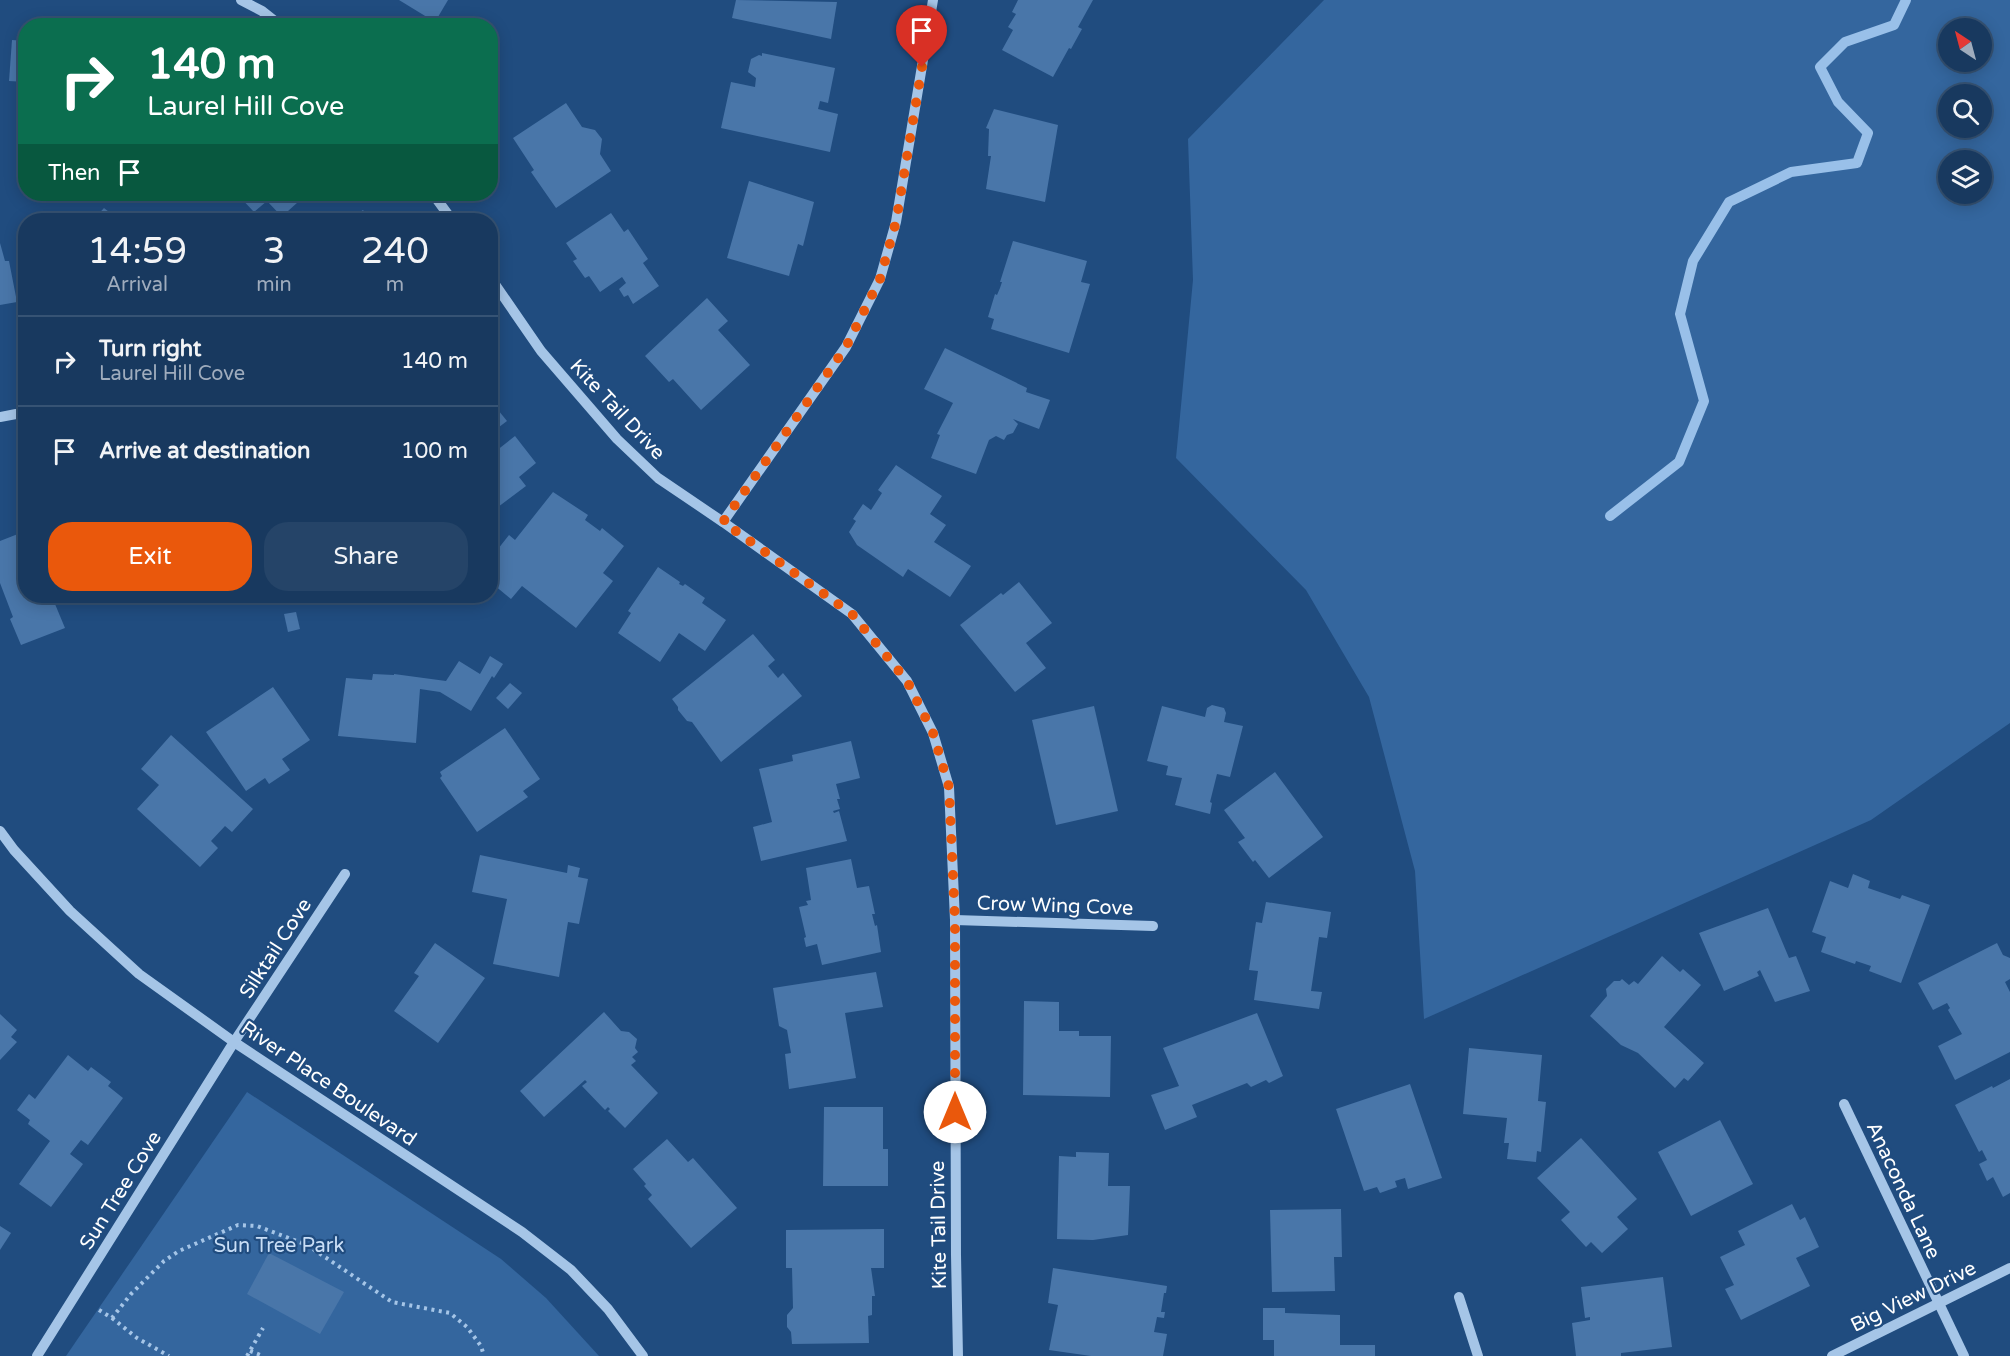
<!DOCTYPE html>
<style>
:root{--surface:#18395f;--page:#254468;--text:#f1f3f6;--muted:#9facbd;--line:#365374;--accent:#ea580c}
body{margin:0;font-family:"Varela Round",sans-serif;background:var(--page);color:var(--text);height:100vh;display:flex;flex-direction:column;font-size:22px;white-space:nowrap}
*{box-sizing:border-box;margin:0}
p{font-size:20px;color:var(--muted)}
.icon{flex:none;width:33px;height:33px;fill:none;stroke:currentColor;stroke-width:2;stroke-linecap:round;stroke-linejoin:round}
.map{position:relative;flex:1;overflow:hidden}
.side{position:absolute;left:18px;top:213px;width:480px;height:390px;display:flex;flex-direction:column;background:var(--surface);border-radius:24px;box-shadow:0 3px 15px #0003,0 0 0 2px var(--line)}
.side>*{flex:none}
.guide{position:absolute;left:18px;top:18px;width:480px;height:183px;border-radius:24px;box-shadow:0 3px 15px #0003,0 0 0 2px var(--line);background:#0b6e4f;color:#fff;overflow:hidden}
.needle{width:39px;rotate:324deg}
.buttons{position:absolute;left:1938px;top:18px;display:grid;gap:12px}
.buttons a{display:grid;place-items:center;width:54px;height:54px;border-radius:50%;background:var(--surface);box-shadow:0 3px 15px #0003,0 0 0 2px var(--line);font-size:30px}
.pin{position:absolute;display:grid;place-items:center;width:51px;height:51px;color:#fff;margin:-62px -26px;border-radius:50% 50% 50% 0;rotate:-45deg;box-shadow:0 0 6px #0007}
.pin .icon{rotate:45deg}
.me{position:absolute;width:66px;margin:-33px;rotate:0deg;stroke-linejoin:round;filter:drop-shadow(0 0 4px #0008)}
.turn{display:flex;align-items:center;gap:21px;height:126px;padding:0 30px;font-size:27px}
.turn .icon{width:78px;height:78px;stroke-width:2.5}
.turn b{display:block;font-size:42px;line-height:51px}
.then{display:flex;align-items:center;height:57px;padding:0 30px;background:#0003;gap:12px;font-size:22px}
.eta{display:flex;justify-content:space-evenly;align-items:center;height:102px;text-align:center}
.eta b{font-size:36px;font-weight:600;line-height:42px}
.button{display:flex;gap:12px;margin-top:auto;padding:12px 30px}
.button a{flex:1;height:69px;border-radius:24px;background:var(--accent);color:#fff;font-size:24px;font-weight:600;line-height:69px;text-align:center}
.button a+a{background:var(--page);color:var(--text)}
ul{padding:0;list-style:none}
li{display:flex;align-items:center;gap:18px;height:90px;padding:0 30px;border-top:2px solid var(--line)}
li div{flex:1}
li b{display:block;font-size:22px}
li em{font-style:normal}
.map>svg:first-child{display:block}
.green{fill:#34669e;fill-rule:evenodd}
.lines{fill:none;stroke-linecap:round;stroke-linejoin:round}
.stream{stroke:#99c0e9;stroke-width:10}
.building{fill:#4976a9}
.path{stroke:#a5c5e7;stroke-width:4;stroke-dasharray:3 4.5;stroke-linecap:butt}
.minor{stroke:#a5c5e7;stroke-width:10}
.route{stroke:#ea580c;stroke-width:10;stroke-dasharray:0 18}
.labels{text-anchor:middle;stroke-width:4.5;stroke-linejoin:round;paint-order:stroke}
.street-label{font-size:20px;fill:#fff;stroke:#204c7f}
.park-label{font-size:20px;fill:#c9def6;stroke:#204c7f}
</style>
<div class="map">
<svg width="2010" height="1356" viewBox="0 0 2010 1356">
<rect width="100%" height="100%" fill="#204c7f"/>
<g class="green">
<path d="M 1324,0 L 2010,0 L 2010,723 L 1871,820 L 1424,1019 L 1415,871 L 1369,697 L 1306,590 L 1176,458 L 1193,280 L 1188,139 ZM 1948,28 L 1982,28 L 1982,62 L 1948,62 ZM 1948,94 L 1982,94 L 1982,128 L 1948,128 ZM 1948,160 L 1982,160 L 1982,194 L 1948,194 Z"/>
<path d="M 247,1092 L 501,1259 L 546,1298 L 599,1356 L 66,1356 Z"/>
</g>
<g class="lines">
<path class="stream" d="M 1610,516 L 1679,462 L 1704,401 L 1680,314 L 1693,261 L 1729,202 L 1791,172 L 1857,163 L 1868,133 L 1838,102 L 1820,67 L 1845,42 L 1894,25 L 1906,0"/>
</g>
<g class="building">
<path d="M 399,0 L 448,0 L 435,22 Z"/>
<path d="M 736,0 L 837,2 L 831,39 L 732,18 Z"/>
<path d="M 1018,0 L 1093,0 L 1078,27 L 1082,29 L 1071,49 L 1069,48 L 1053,77 L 1002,50 L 1013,30 L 1008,27 L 1016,14 L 1012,12 Z"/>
<path d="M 12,40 L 26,41 L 26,82 L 9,81 Z"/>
<path d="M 762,53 L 835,68 L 828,103 L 820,101 L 818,109 L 838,114 L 830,152 L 721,128 L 731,82 L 755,87 L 756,78 L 748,72 L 751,59 L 759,55 L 762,56 Z"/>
<path d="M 566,103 L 582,127 L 595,130 L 602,139 L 600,154 L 611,171 L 556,208 L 531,172 L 534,170 L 513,138 Z"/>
<path d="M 994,109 L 1058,125 L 1045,202 L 986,189 L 991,156 L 988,156 L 989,129 L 986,128 Z"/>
<path d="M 749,181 L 814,202 L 803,246 L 798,244 L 789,276 L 727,258 Z"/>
<path d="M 94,194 L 132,194 L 129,203 Z"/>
<path d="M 237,194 L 307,194 L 288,211 L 291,214 L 285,220 L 267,201 L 254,212 Z"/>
<path d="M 104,208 L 119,220 L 93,220 Z"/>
<path d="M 363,210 L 370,220 L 348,220 Z"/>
<path d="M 611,213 L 624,232 L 628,229 L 648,259 L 643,263 L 659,286 L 633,304 L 628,295 L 624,297 L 619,289 L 626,283 L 622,277 L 600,292 L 589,276 L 585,278 L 573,261 L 577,259 L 566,243 Z"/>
<path d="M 1013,241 L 1087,261 L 1081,282 L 1090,284 L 1069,353 L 991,329 L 994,319 L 988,317 L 995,294 L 997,295 L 1000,288 L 1002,282 L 1000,282 Z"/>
<path d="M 0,243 L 5,261 L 9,261 L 17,302 L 0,305 Z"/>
<path d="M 707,298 L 728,321 L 718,330 L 750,365 L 701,410 L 673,379 L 669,382 L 645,356 Z"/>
<path d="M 945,348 L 1027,388 L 1026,392 L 1050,400 L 1039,429 L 1013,419 L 1018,424 L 1013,433 L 1007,435 L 1004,440 L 996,436 L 989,440 L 976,474 L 931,458 L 940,435 L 937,434 L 953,403 L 924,389 Z"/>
<path d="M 490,400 L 507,421 L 490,434 Z"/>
<path d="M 515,436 L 536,463 L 519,477 L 526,486 L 490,513 L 490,443 L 496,451 Z"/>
<path d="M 896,465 L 942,496 L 930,514 L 946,525 L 934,542 L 971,566 L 950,597 L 908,569 L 903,577 L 857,545 L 849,532 L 856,521 L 853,519 L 863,504 L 871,510 L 882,493 L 878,490 Z"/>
<path d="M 553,492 L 588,515 L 585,520 L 600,531 L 602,528 L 624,546 L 603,573 L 613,581 L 576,628 L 522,586 L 511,599 L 494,585 L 495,583 L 490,580 L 490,569 L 500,558 L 494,554 L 509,535 L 515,540 Z"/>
<path d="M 23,532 L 26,539 L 26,596 L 75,596 L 55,604 L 65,628 L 21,645 L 10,619 L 13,617 L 0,583 L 0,541 Z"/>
<path d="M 658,567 L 680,582 L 679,584 L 683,586 L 685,584 L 705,598 L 702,603 L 726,620 L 705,651 L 679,633 L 660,662 L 618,633 L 631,613 L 628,611 Z"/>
<path d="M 1019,582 L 1052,623 L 1026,643 L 1046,668 L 1015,692 L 960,625 L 1001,593 L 1003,595 Z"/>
<path d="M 296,612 L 300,629 L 288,632 L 284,614 Z"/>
<path d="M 753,634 L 775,660 L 768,666 L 778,678 L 783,673 L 802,696 L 721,762 L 692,722 L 687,721 L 678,710 L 678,707 L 672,699 Z"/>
<path d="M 490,656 L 503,664 L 494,678 L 492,676 L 471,711 L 440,692 L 420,689 L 416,743 L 338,736 L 346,678 L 372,680 L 373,674 L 394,675 L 394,674 L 446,681 L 459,661 L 480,674 Z"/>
<path d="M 510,683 L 522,693 L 508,709 L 496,698 Z"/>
<path d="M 273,687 L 310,740 L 282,759 L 290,770 L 269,784 L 265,778 L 246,791 L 206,732 Z"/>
<path d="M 1212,705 L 1224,708 L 1226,713 L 1224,722 L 1243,726 L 1230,777 L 1217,774 L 1210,802 L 1212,803 L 1210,814 L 1175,805 L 1182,778 L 1166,775 L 1168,766 L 1147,761 L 1162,706 L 1205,717 L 1207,708 Z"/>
<path d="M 1094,706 L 1118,811 L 1056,825 L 1032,720 Z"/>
<path d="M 505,728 L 540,779 L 523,791 L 528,797 L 477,832 L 440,778 L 442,776 L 440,772 Z"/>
<path d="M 171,735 L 253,809 L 232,832 L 225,826 L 211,841 L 218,848 L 200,867 L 137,809 L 159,785 L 141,769 Z"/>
<path d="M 851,741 L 860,778 L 836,784 L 840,799 L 837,799 L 840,809 L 833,811 L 834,813 L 839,811 L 847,841 L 761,861 L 753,827 L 772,822 L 759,769 L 793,761 L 792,755 Z"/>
<path d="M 1275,772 L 1323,837 L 1269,878 L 1255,860 L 1253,862 L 1238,842 L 1245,838 L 1224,810 Z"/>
<path d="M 480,855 L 567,873 L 568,865 L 580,868 L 578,877 L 588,879 L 579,924 L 568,922 L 559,977 L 493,964 L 507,899 L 472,892 Z"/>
<path d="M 851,859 L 857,888 L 869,886 L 875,914 L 872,914 L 875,926 L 877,925 L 881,952 L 822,965 L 817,944 L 806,947 L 804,938 L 806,937 L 799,907 L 808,905 L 806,901 L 811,900 L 806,868 Z"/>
<path d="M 1853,874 L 1870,881 L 1868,888 L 1900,899 L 1902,895 L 1930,905 L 1901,983 L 1869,971 L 1871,966 L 1856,961 L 1855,964 L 1821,952 L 1826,937 L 1812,932 L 1830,881 L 1848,888 Z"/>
<path d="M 1266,902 L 1331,912 L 1327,938 L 1319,937 L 1311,991 L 1322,992 L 1319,1009 L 1254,1000 L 1258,971 L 1249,970 L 1256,922 L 1262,923 Z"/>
<path d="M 1768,908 L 1789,958 L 1796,956 L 1810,991 L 1775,1002 L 1760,970 L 1757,972 L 1759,976 L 1724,991 L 1699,933 Z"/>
<path d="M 435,943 L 485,978 L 438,1043 L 394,1011 L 419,976 L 414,973 Z"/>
<path d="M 1997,943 L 2003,955 L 2010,958 L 2010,979 L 2005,982 L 2010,992 L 2010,1052 L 1955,1080 L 1938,1046 L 1962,1034 L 1948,1010 L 1950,1008 L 1947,1003 L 1933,1010 L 1918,983 Z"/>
<path d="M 1662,956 L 1680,972 L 1683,969 L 1701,985 L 1664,1027 L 1704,1063 L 1688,1081 L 1684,1078 L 1675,1088 L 1638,1053 L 1621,1045 L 1590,1016 L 1607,996 L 1606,989 L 1614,981 L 1620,981 L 1622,979 L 1629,985 L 1634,981 L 1638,984 Z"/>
<path d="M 876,972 L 883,1007 L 845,1013 L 856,1078 L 789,1089 L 785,1054 L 791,1053 L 787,1030 L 779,1026 L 773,988 Z"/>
<path d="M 1024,1001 L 1059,1002 L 1059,1031 L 1079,1031 L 1079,1036 L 1111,1036 L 1110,1097 L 1023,1095 Z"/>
<path d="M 604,1012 L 621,1031 L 629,1032 L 637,1039 L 635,1048 L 638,1052 L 632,1057 L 636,1061 L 631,1065 L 658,1093 L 625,1128 L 608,1111 L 610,1109 L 608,1107 L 605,1110 L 582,1086 L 587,1082 L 585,1080 L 544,1117 L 520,1091 Z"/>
<path d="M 1257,1013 L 1283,1076 L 1269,1083 L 1266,1080 L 1251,1087 L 1247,1083 L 1192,1105 L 1197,1117 L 1165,1130 L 1151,1095 L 1179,1086 L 1163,1048 Z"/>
<path d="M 0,1014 L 17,1030 L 11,1037 L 17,1042 L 0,1060 Z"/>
<path d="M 1469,1048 L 1542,1055 L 1538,1101 L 1546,1102 L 1541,1152 L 1537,1151 L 1536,1162 L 1507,1159 L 1509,1143 L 1504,1143 L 1507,1118 L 1463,1114 Z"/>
<path d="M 68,1055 L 88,1071 L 91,1067 L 111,1082 L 108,1086 L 123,1098 L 88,1145 L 81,1140 L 70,1154 L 83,1164 L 51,1207 L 19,1184 L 50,1141 L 28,1124 L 30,1120 L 17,1110 L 29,1094 L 35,1099 Z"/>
<path d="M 2010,1079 L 2010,1193 L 2003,1197 L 1993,1177 L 1987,1181 L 1979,1164 L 1987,1160 L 1982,1150 L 1979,1152 L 1955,1105 L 1992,1086 L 1993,1088 Z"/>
<path d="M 1410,1084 L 1442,1178 L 1408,1189 L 1405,1178 L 1395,1181 L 1397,1187 L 1380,1193 L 1377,1187 L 1364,1191 L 1336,1109 Z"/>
<path d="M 824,1107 L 883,1107 L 883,1149 L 888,1149 L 888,1186 L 823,1186 Z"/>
<path d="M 1720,1120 L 1753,1184 L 1691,1216 L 1658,1152 Z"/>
<path d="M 1581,1138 L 1637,1199 L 1617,1217 L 1628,1229 L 1602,1253 L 1591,1242 L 1586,1247 L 1561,1220 L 1570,1212 L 1537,1178 Z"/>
<path d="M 667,1139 L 688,1162 L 693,1158 L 737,1208 L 691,1248 L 648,1199 L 652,1195 L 644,1186 L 646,1184 L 633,1169 Z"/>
<path d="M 1076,1152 L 1109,1153 L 1108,1186 L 1130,1186 L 1128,1235 L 1093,1240 L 1057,1239 L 1059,1156 L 1076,1157 Z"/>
<path d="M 1792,1204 L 1800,1220 L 1805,1217 L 1819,1247 L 1796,1258 L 1810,1286 L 1741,1320 L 1725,1289 L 1734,1285 L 1720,1257 L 1745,1245 L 1738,1231 Z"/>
<path d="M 1341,1209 L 1342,1257 L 1334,1257 L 1335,1291 L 1272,1292 L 1270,1210 Z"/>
<path d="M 0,1226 L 11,1233 L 0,1250 Z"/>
<path d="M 884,1229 L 884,1268 L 871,1268 L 875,1296 L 872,1296 L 872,1315 L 868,1316 L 869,1343 L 792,1344 L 791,1332 L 787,1327 L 787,1315 L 793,1308 L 792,1268 L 786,1268 L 786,1230 Z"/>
<path d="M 269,1253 L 344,1292 L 320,1334 L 247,1294 Z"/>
<path d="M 1053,1268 L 1167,1286 L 1166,1293 L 1164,1293 L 1161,1312 L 1165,1312 L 1164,1318 L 1157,1317 L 1154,1332 L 1167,1334 L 1163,1356 L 1091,1356 L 1049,1350 L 1058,1305 L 1048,1303 Z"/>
<path d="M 1663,1277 L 1672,1347 L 1621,1353 L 1621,1356 L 1576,1356 L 1572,1323 L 1590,1320 L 1590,1317 L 1585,1318 L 1581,1287 Z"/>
<path d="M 1263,1308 L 1285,1308 L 1285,1313 L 1340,1315 L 1340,1345 L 1375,1345 L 1375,1356 L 1274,1356 L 1274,1340 L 1263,1340 Z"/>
</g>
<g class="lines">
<g class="path">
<path d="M 99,1310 L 112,1318 L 131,1294 L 164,1261 L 179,1251 L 238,1225 L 257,1226 L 307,1245 L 392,1302 L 450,1313 L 467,1327 L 481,1346 L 484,1356"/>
<path d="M 112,1318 L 137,1338 L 169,1356"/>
<path d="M 250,1351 L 263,1356"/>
<path d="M 247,1356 L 263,1328"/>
</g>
<g class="minor">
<path d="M 241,0 L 262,11 L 281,26"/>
<path d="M 433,194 L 452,220"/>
<path d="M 490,277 L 541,351 L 617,439 L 658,478 L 723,522 L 852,614 L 907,681 L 933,733 L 949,787 L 955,920 L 956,1255 L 958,1356"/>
<path d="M 0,417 L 16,414"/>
<path d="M 723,522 L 846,347 L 880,279 L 896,222 L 933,0"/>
<path d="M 0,831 L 14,850 L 70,911 L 139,974 L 234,1042 L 522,1232 L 571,1270 L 608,1309 L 643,1356"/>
<path d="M 955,920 L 1153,926"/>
<path d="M 1844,1104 L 1964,1356"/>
<path d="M 1459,1297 L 1478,1356"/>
<path d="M 37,1356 L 234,1042 L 345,874"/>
<path d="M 1832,1356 L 2010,1268"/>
</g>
</g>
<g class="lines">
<path class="route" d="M 922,67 L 896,222 L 880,279 L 846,347 L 723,522 L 852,614 L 907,681 L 933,733 L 949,787 L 955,920 L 955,1112"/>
</g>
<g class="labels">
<g class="street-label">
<text transform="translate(618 409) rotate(47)" y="7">Kite Tail Drive</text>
<text transform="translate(1055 905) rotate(2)" y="7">Crow Wing Cove</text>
<text transform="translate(275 948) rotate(-57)" y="7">Silktail Cove</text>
<text transform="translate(329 1083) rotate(34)" y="7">River Place Boulevard</text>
<text transform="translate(120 1190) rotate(-58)" y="7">Sun Tree Cove</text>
<text transform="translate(1904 1190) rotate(65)" y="7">Anaconda Lane</text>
<text transform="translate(938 1225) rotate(-91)" y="7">Kite Tail Drive</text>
<text transform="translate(1913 1296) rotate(-26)" y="7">Big View Drive</text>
</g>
<g class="park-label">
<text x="279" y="1252">Sun Tree Park</text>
</g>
</g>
</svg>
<div class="buttons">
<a><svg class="needle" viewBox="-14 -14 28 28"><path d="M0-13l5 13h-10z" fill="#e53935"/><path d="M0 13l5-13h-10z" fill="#9facbd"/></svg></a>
<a><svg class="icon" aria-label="search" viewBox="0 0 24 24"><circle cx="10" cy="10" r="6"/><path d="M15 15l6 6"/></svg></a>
<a><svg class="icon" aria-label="layers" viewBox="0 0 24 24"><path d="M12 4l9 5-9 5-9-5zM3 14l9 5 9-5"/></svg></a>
</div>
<div class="pin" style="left:922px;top:67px;background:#d93025"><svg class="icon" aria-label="arrive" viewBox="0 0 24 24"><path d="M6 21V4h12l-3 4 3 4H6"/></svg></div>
<svg class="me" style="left:955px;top:1112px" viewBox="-20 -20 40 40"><circle r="19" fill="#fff"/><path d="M0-13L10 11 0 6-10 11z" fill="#ea580c"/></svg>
<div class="guide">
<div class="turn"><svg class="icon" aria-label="right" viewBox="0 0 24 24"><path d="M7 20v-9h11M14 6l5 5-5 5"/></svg><div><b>140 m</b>Laurel Hill Cove</div></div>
<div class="then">Then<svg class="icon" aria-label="arrive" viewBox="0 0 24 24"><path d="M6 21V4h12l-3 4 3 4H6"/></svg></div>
</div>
<section class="side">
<div class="eta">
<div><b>14:59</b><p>Arrival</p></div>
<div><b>3</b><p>min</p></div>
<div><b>240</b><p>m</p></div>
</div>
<ul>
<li><svg class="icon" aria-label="right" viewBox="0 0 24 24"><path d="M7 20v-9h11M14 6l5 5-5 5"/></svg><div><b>Turn right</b><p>Laurel Hill Cove</p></div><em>140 m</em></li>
<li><svg class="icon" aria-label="arrive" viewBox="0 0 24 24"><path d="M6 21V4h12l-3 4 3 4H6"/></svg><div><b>Arrive at destination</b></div><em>100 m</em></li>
</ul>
<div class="button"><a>Exit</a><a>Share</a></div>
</section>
</div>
